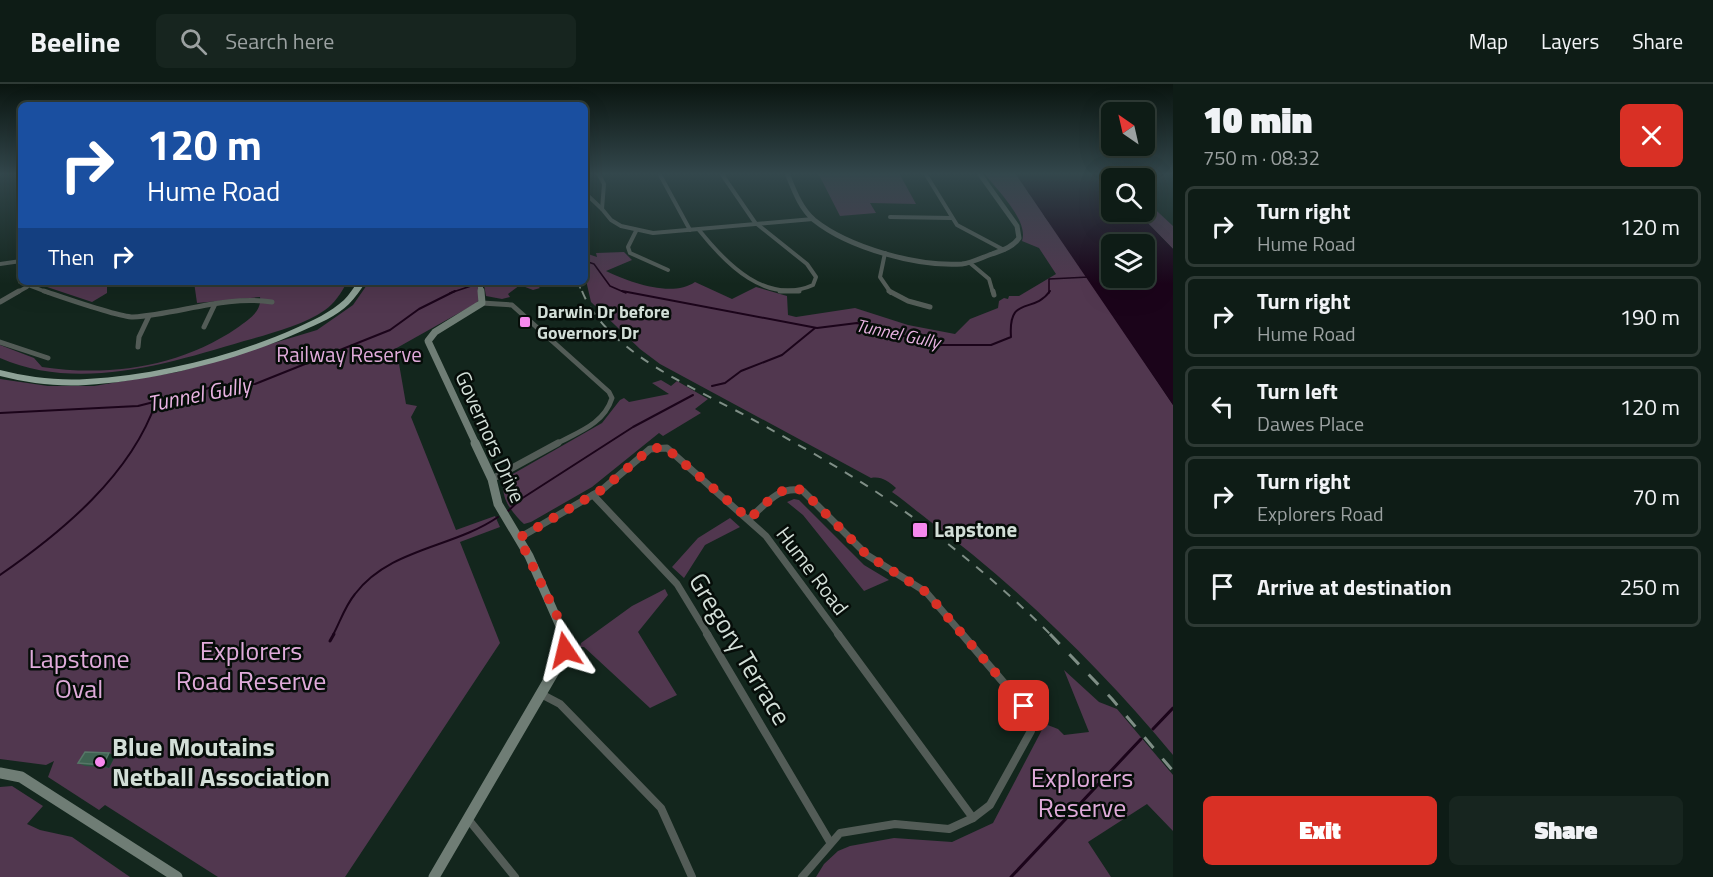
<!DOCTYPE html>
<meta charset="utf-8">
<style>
:root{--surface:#0e1c16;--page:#17251f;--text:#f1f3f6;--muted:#9ba1a1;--line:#2e3a35;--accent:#d93025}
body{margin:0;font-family:"Titillium Web",sans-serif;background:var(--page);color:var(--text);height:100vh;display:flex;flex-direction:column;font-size:22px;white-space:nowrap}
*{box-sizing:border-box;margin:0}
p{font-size:20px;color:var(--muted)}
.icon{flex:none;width:33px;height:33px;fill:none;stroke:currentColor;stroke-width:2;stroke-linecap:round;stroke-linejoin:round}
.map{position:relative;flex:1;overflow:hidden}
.details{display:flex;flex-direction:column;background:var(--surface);width:540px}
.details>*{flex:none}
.hud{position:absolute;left:18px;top:18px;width:570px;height:183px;border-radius:9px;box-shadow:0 6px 24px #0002,0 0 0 2px var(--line);background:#1a4fa0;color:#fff;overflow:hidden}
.needle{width:39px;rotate:326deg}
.buttons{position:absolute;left:1101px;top:18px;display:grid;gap:12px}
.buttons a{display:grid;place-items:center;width:54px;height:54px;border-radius:9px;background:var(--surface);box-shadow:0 6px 24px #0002,0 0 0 2px var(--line);font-size:30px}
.pin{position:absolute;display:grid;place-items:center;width:51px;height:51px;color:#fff;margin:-26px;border-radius:12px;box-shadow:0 3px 9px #0006}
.me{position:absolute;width:66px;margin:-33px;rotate:350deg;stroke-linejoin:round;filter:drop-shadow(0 0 4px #0008)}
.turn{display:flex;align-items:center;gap:21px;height:126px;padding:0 30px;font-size:27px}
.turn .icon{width:78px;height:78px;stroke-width:2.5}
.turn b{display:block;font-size:42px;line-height:51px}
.then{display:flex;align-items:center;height:57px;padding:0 30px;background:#0003;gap:12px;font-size:22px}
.round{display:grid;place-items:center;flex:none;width:63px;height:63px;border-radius:9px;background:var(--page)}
.summary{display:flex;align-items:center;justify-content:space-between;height:102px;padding:0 30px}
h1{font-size:36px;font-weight:800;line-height:45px}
.cta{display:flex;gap:12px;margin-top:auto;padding:12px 30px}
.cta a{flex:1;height:69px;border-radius:9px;background:var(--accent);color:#fff;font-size:24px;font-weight:800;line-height:69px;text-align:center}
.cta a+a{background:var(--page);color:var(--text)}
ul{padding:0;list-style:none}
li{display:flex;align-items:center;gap:18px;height:81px;margin:0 12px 9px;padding:0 18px;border:3px solid var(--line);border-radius:9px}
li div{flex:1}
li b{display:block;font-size:22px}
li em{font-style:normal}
header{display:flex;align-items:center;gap:36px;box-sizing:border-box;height:84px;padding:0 30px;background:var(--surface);border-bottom:2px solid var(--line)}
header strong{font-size:28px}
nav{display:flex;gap:33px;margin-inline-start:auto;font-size:21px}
.search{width:420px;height:54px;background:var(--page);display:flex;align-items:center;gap:15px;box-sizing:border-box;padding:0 21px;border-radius:9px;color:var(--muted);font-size:22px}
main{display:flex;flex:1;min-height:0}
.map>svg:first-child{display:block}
.green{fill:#51374f}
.water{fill:#1b041a;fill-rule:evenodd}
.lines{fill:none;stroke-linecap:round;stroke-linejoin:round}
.stream-far2{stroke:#1b041a;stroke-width:1.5}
.stream-far1{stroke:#1b041a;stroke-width:2}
.stream{stroke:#1b041a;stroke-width:3}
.minor-far3{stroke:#535c57;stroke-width:4}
.minor-far2{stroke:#535c57;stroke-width:5}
.minor-far1{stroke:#535c57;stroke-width:7}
.minor{stroke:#535c57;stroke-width:8}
.tertiary{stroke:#535c57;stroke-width:5}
.secondary-far3{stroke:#6f7d75;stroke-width:5}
.secondary-far2{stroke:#6f7d75;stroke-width:7}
.secondary-far1{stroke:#6f7d75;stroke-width:9}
.secondary{stroke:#6f7d75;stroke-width:11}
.trunk{fill:#8ea297;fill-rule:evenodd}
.rail-far2{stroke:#7f8e86;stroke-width:1.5;stroke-dasharray:7 7;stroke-linecap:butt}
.rail-far1{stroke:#7f8e86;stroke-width:2;stroke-dasharray:9 9;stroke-linecap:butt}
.rail{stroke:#7f8e86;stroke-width:3;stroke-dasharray:14 14;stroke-linecap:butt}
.wall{fill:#2d5442}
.shaded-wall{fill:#1b3c2d}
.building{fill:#3f6352;stroke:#567667;stroke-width:1.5}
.route{stroke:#d93025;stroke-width:10;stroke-dasharray:0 18}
.poi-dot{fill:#f688ed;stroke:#060d09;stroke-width:2}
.labels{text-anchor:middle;stroke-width:5;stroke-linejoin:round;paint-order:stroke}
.far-poi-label{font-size:18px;font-weight:bold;fill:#d2ded7;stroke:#060d09;text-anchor:start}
.far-water-label{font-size:18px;font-style:italic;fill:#e9b3e2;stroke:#060d09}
.park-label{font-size:21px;fill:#e0abda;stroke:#060d09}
.street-label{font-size:21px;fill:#d2ded7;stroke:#060d09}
.poi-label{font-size:21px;font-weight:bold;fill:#d2ded7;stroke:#060d09;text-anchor:start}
.water-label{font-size:22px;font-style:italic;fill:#e9b3e2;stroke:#060d09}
.near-street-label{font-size:26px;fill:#d2ded7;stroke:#060d09}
.near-park-label{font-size:26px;fill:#e0abda;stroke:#060d09}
.near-poi-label{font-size:26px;font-weight:bold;fill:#d2ded7;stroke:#060d09;text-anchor:start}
</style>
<header>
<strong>Beeline</strong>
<div class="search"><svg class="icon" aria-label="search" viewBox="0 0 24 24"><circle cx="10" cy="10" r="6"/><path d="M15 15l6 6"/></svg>Search here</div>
<nav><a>Map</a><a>Layers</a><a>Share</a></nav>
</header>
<main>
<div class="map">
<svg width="1173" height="793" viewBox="0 0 1173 793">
<rect width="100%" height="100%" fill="#13261d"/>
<g class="green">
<path d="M 818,89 L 899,89 L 916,120 L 870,119 L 876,129 L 840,132 Z"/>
<path d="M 984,89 L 1015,89 L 1024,98 L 1029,110 L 1034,112 L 1045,133 L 1067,161 L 1173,321 L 1173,671 C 1101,584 1017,502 927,435 C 914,425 905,417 892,408 L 896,404 C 888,397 881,392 871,394 L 660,280 L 640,265 L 591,218 L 585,192 L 585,169 L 597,173 L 596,169 L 624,168 L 632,176 L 606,187 C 629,198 672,214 695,198 L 732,215 L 756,203 L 787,212 L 788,231 L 796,233 L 855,224 L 908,241 L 955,250 L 970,235 L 998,224 L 999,217 L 1004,214 L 1008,215 L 1009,212 L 1019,212 L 1056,190 L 1039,164 L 1022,157 C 1029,137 998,107 984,89 Z"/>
<path d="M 1145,116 L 1173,142 L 1173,165 L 1137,128 L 1144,128 Z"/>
<path d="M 32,198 L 122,198 L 107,201 L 107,209 L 92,218 Z"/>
<path d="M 194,198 L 347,198 C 342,208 334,220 325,226 C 304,241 269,250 244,257 C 167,280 78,308 0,274 L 0,261 L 34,274 L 42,283 C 109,293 180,283 237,244 C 248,236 262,228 260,213 L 197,219 Z"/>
<path d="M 369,198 L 533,198 L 540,204 L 533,206 L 520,201 L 508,210 L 510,213 L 502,215 L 486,212 L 484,201 L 478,203 L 479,216 L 475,220 L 386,270 L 398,274 L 406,320 L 417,322 L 411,333 L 456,446 L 495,432 L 500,443 L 460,458 L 500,559 L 345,793 L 218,793 L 105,721 L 99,726 L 48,693 L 54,677 L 46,681 L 0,675 L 0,295 L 48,302 L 94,302 L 178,288 L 317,246 L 353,221 Z"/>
<path d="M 661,296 L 671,302 L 677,297 L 708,315 L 695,325 L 701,329 L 663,352 L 659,349 L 592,403 L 531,438 L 524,440 C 513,430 497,411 506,394 L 602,339 L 620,316 L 624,314 L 629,318 L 669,310 L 652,299 Z"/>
<path d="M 794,415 L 799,416 L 864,481 L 889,496 L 864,507 L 803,431 L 787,418 Z"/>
<path d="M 730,434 L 740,443 L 705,461 L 684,494 L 672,483 L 698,454 Z"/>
<path d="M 665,505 L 668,511 L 638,548 L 677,611 L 650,624 L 584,563 L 580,563 L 581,559 L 632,522 Z"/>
<path d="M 1064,586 L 1099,618 L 1117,625 L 1173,691 L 1173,747 L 1147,720 L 1088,758 L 1111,793 L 816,793 L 824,780 L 838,767 L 850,762 L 894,754 L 952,758 L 993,739 L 1045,640 L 1058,645 L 1064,651 L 1089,648 Z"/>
<path d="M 12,702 L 43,722 L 27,740 L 40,746 L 72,753 L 130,793 L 0,793 L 0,703 Z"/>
</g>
<path class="water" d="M 1015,89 L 1102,89 L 1111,100 L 1112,128 L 1137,128 L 1173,165 L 1173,321 ZM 1112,160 L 1144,160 L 1144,194 L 1112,194 Z"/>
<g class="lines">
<g class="stream-far2">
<path d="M 585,177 L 594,180 L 610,202 L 626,209"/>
<path d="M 450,209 L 483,198"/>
<path d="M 1049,209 L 1049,195 L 1089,193"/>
</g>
<g class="stream-far1">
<path d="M 622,207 L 817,244 L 857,239 L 936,261 L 991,261 L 1011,253 C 1008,210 1033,231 1050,207"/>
<path d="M 712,302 L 725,299 L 741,287 L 782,271 L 815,244"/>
<path d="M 0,329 L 138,322 L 221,301 L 255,300 L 390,246 L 419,225 L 455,207"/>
<path d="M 508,427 L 521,415 L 633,343 L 693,311"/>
<path d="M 0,491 C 62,448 131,391 156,318"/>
<path d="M 333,551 C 340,538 345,522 355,510 C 390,464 453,464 498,433"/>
</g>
<g class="stream">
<path d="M 330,557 L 334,550"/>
<path d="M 1153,645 L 1173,624"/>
<path d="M 1011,793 L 1141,655"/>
</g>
<g class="minor-far3">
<path d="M 598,89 L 604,100 L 602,125 L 611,136 L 621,142 L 653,149 L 813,135"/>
<path d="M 659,89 L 690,146"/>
<path d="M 721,89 L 756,140"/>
<path d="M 925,89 L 957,141 L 1004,166"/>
<path d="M 585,109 L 602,125"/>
<path d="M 890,133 L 952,134"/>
<path d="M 699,146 C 726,180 767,222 813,201 L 816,193 L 807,180 L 757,140"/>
<path d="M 636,147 L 628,163 L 630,169 L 668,186"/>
<path d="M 885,169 L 880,193 L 891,209"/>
<path d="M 970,179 L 989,195 L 993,209"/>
<path d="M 0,180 L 21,177"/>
<path d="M 21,191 L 20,198 L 49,209"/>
<path d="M 16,209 L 27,203"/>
</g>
<g class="minor-far2">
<path d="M 44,207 C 62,213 118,233 133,233 C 179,230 226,211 272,218"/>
<path d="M 780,207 L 799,207"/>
<path d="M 889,207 L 908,217 L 930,223"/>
<path d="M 993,207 L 994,211"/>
<path d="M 0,218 L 19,207"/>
<path d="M 482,219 L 512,221 L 609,308 L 612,314 C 604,340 578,348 556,360"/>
<path d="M 204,243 L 215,220"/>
<path d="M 0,258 L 48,274"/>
<path d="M 138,263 L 139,253 L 149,232"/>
</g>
<g class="minor-far1">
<path d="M 492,395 L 558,359"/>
<path d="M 593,411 L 677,500 L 708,551"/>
<path d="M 749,435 C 765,421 780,400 803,407 L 867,471 L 926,508 L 963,551"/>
<path d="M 519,454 L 603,405 L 650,365 L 667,364 L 766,452 L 839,551"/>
</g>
<g class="minor">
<path d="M 707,550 L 830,758"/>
<path d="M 838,550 L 973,734"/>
<path d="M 541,610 L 560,620 L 661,724 L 692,793"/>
<path d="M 468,735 L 515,793"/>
<path d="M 802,793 L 840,749 L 895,740 L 949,745 L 973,734 L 990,721 L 1031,647 L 1033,637 L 1027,626 L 962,550"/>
</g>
<path class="tertiary" d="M 787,89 C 794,106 800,124 814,136 C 849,164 918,183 962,180 C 972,179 983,173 992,170 C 1003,166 1013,163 1019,154 L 1017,142 L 979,89"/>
<path class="secondary-far3" d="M 480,198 L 481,209"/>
<path class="secondary-far2" d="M 476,360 L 428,257 L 435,248 L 482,219 L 481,207"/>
<path class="secondary-far1" d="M 475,359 L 492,395 L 498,420 L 529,472 L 564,551"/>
<g class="secondary">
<path d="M 0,689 L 21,693 L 177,793"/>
<path d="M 434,793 L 560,577 L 566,559 L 564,550"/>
</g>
<path class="trunk" d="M 358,198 L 366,198 C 361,205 355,214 349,220 C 337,232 318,240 302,247 C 239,276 155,297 86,301 C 57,303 28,299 0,292 L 0,286 C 28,293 58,297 87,295 C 156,291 233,272 296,244 C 312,237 331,228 344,216 C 349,211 353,204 358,198 Z"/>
<path class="rail-far2" d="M 578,198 L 582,209"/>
<path class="rail-far1" d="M 582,207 C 607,269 695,304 750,334 C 792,357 835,381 875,407 C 938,449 998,498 1051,551"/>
<path class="rail" d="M 1050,550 L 1112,615 L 1173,687"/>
</g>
<path class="wall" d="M 109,669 L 115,672 L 109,684 L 85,682 L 78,679 Z"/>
<path class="shaded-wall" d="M 109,669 L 115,672 L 109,684 L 103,681 Z"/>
<path class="building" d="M 85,668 L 109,669 L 103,681 L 78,679 Z"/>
<linearGradient id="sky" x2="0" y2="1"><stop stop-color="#0a1510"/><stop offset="0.45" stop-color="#33474c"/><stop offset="1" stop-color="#33474c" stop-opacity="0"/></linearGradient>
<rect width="1173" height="200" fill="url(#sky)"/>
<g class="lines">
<path class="route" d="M 565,566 L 561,540 L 519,454 L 603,405 L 650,365 L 665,363 L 749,435 C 764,423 782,396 803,407 L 867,471 L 926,508 L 1024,622"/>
</g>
<g class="poi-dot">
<rect x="519" y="232" width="12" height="12" rx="3"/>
<rect x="912" y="438" width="16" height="16" rx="3"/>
<circle cx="100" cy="678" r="6"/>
</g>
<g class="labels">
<g class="far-poi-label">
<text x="537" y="234">Darwin Dr before<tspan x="537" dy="21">Governors Dr</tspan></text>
</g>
<g class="far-water-label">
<text transform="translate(898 250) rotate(12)" y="6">Tunnel Gully</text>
</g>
<g class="park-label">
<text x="349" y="278">Railway Reserve</text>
</g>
<g class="street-label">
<text transform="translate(490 353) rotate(66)" y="7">Governors Drive</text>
<text transform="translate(812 487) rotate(53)" y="7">Hume Road</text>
</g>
<g class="poi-label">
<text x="934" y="453">Lapstone</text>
</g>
<g class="water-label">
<text transform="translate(199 310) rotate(-11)" y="8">Tunnel Gully</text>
</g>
<g class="near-street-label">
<text transform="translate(740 565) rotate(59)" y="9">Gregory Terrace</text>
</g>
<g class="near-park-label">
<text x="251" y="576">Explorers<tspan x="251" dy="30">Road Reserve</tspan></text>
<text x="79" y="584">Lapstone<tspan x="79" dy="30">Oval</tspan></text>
<text x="1082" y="703">Explorers<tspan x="1082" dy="30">Reserve</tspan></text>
</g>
<g class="near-poi-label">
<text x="112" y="672">Blue Moutains<tspan x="112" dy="30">Netball Association</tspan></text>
</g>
</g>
</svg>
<div class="buttons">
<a><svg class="needle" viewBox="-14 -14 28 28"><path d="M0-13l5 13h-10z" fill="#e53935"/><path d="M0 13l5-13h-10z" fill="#9ba1a1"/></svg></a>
<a><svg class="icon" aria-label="search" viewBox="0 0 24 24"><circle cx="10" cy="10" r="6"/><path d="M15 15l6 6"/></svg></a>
<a><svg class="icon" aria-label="layers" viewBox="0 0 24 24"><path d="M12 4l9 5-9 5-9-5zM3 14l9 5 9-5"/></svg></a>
</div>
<div class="pin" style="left:1024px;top:622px;background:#d93025"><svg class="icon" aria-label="arrive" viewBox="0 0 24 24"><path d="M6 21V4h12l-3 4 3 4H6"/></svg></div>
<svg class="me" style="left:565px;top:566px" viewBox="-20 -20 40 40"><path d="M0-17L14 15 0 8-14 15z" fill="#d93025" stroke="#fff" stroke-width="4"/></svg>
<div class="hud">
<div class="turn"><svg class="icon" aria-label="right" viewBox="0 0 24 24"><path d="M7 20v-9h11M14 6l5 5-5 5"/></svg><div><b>120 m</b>Hume Road</div></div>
<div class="then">Then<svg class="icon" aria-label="right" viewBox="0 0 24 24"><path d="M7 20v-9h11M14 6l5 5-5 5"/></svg></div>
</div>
</div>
<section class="details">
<div class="summary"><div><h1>10 min</h1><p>750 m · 08:32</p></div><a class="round" style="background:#d93025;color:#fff"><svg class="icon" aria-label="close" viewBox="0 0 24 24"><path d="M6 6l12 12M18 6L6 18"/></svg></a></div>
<ul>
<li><svg class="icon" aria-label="right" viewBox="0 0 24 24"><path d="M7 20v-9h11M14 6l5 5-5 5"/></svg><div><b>Turn right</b><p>Hume Road</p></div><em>120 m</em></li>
<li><svg class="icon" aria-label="right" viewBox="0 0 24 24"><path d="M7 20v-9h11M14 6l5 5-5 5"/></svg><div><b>Turn right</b><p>Hume Road</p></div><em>190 m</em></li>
<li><svg class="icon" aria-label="left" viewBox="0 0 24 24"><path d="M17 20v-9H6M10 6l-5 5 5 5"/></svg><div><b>Turn left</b><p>Dawes Place</p></div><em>120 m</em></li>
<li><svg class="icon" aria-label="right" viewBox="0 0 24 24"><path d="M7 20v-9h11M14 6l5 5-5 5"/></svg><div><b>Turn right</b><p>Explorers Road</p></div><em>70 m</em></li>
<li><svg class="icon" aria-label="arrive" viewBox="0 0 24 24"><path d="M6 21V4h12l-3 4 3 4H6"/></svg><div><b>Arrive at destination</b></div><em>250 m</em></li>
</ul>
<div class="cta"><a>Exit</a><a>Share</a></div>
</section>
</main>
